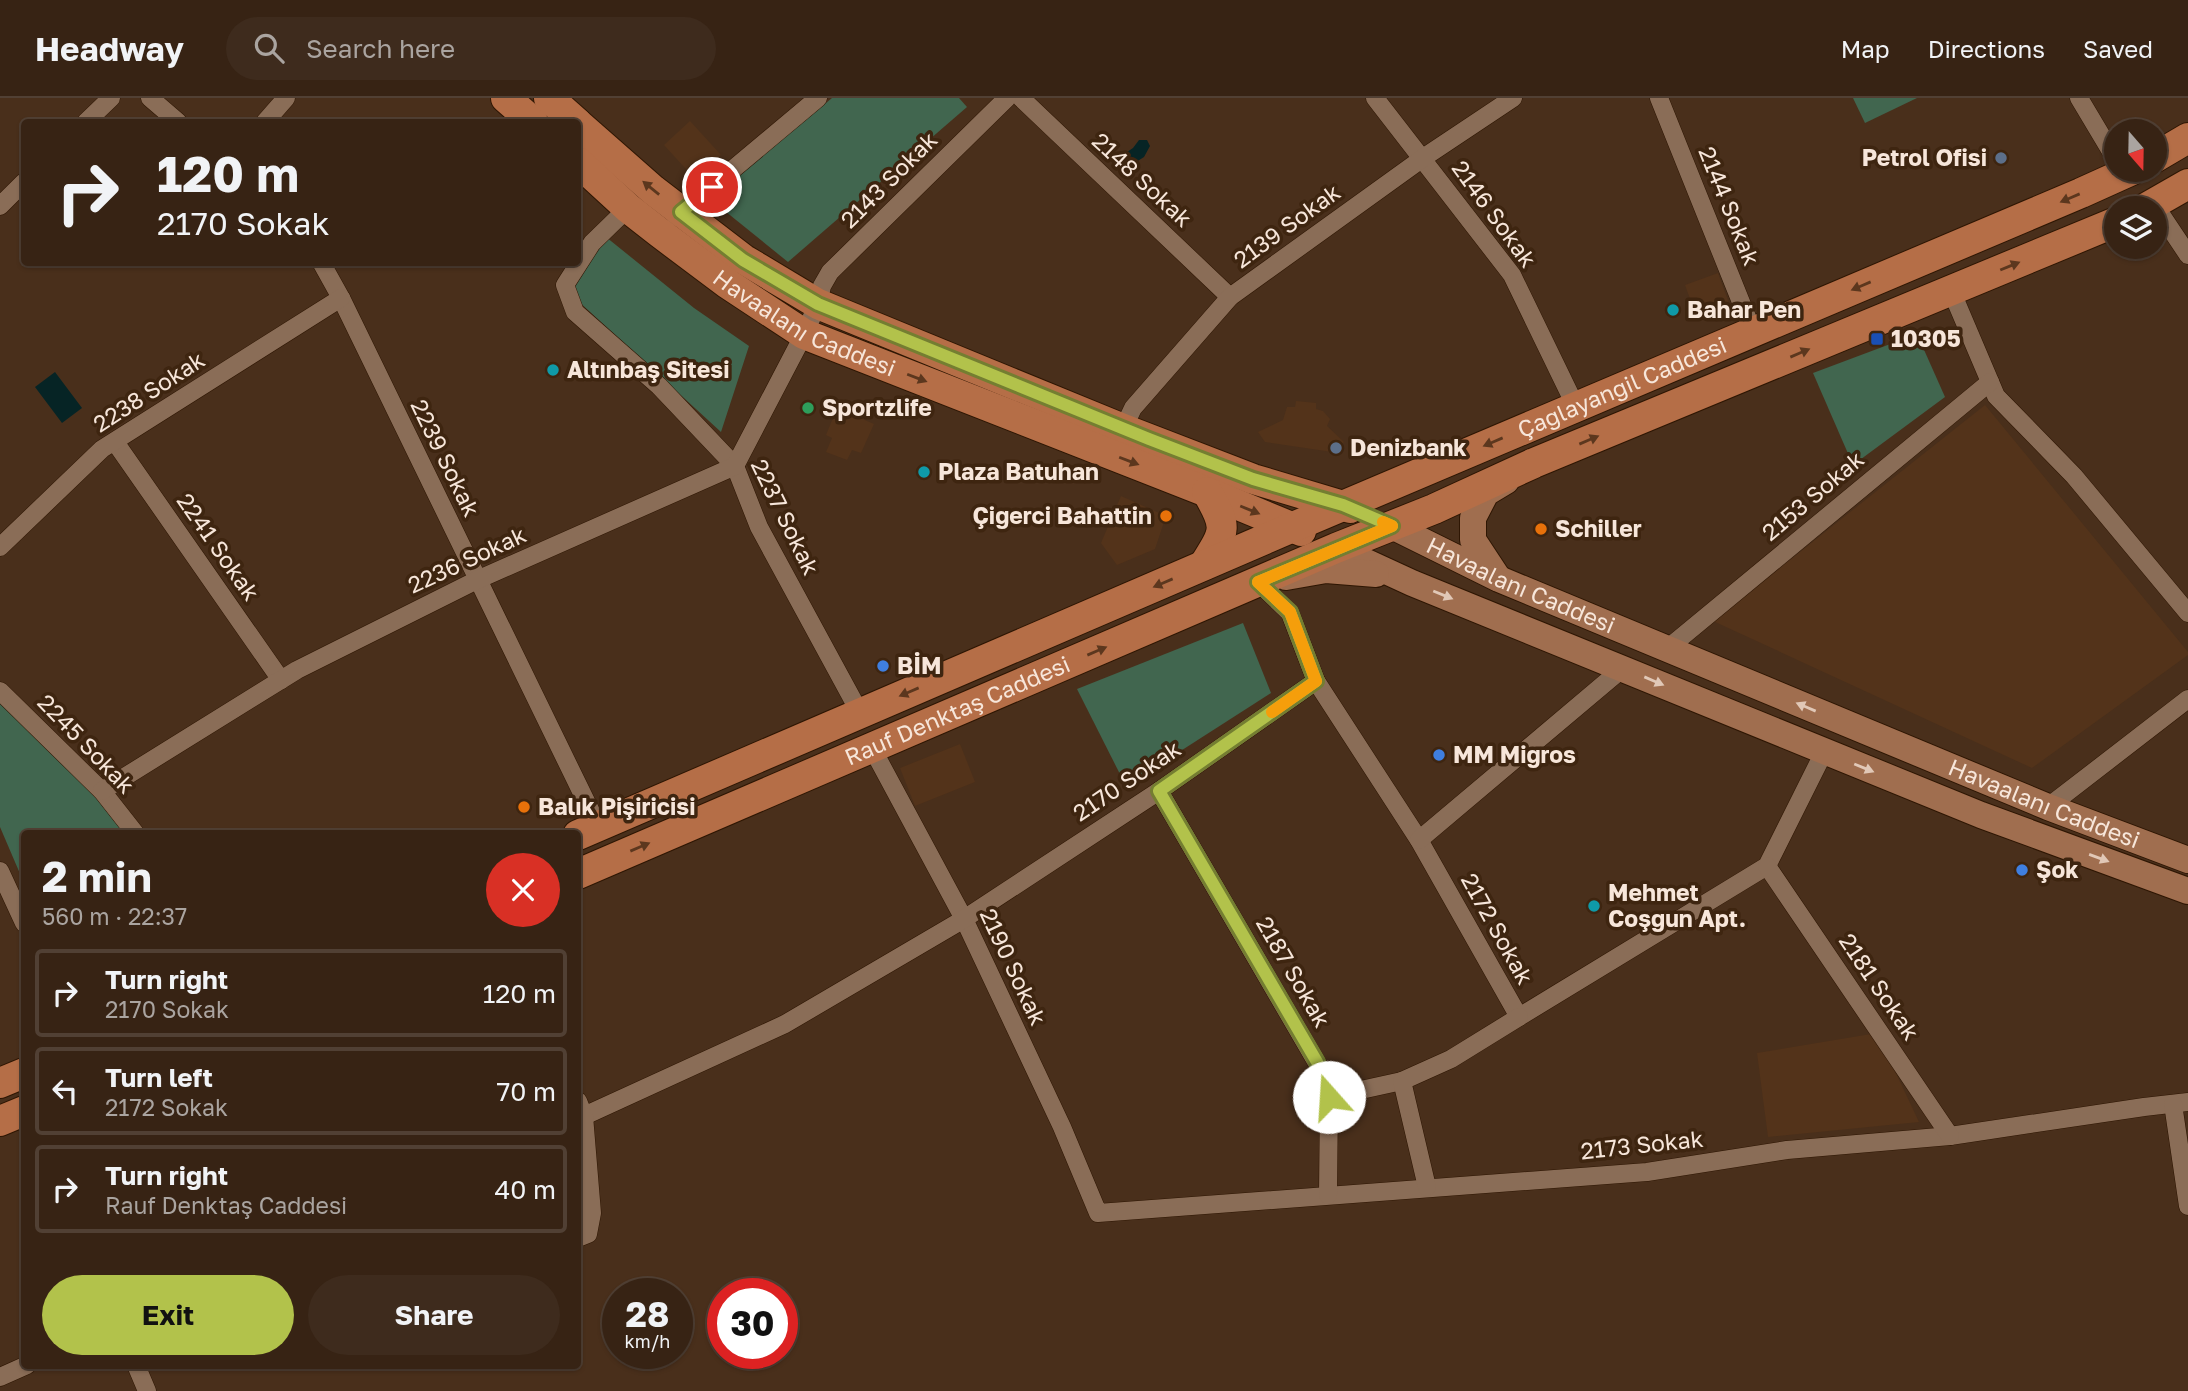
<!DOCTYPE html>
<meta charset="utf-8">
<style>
:root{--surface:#372314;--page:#3e2b1d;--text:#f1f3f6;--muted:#aaa4a0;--line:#514034;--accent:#b2c24b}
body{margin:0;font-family:"Golos Text",sans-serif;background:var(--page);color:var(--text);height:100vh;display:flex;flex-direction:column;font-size:26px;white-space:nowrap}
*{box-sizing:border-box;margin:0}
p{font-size:23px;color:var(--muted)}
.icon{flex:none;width:38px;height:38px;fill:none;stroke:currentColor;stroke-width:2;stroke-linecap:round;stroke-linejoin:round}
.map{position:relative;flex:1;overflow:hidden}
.side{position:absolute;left:21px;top:732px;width:560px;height:539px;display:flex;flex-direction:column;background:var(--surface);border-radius:7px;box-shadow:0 2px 5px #0004,0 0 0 2px var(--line)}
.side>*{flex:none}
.guide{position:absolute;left:21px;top:21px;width:560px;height:147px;border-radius:7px;box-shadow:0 2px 5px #0004,0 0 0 2px var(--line);background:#372314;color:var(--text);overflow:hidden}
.needle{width:46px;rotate:160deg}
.fabs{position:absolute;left:2104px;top:21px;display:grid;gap:14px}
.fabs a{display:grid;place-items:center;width:63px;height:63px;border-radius:50%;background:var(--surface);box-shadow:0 2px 5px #0004,0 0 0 2px var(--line);font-size:35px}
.speed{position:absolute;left:602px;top:1180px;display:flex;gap:14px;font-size:35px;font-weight:700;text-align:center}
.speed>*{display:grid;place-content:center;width:91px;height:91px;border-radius:50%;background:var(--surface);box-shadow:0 2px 5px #0004,0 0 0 2px var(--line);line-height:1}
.speed small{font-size:18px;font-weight:400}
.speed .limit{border:10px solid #d22;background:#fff;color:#111}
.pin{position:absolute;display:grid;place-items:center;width:60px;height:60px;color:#fff;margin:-30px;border:4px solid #fff;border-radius:50%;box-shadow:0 2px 7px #0007}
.me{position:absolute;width:77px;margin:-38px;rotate:341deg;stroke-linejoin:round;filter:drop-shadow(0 0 5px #0008)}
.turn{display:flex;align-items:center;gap:24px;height:147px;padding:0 21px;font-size:32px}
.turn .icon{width:91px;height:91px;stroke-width:2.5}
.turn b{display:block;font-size:49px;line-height:60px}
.round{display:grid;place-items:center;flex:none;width:74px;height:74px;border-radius:37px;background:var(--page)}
.summary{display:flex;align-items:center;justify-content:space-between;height:119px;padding:0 21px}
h1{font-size:42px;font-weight:700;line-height:52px}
.action{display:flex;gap:14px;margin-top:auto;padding:14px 21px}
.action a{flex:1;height:80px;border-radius:42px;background:var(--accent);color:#111;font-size:28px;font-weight:700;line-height:80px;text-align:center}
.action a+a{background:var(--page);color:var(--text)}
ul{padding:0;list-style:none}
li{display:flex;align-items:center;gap:21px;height:88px;margin:0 14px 10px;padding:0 7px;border:4px solid var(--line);border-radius:7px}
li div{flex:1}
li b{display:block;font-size:26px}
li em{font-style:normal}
header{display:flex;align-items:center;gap:42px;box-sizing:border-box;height:98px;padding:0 35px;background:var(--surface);border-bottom:2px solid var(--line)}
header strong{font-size:33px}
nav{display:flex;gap:38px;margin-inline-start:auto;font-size:24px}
.search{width:490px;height:63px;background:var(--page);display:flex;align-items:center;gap:18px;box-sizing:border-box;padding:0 24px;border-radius:38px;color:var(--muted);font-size:26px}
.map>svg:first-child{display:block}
.built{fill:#53331a}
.green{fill:#41664f}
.water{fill:#062425}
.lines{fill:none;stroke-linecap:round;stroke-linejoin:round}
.street-casing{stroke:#2e1603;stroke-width:19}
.secondary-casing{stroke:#2e1603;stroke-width:28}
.primary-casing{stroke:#2e1603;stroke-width:32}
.street{stroke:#8a6d57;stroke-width:18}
.secondary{stroke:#a06e4f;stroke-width:26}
.primary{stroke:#b56e47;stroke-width:30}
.oneway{fill:#5c371e}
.oneway2{fill:#e1c8b7}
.route-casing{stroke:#747e31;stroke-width:18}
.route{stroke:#b2c24b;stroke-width:12}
.slow{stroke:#f59e0b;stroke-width:12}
.service-dot{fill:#5c6f8a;stroke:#3e2510;stroke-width:2.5}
.culture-dot{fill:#0f9aa8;stroke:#3e2510;stroke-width:2.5}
.transit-dot{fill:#1a4fb4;stroke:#3e2510;stroke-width:2.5}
.leisure-dot{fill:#2e9e5b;stroke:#3e2510;stroke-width:2.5}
.food-dot{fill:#e8710a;stroke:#3e2510;stroke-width:2.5}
.shop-dot{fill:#3f7fe0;stroke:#3e2510;stroke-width:2.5}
.labels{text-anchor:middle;stroke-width:7;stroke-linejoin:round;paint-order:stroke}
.poi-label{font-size:23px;font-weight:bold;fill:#f7e6da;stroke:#3e2510;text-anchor:start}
.street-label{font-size:23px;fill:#f7e6da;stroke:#3e2510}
</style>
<header>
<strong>Headway</strong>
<div class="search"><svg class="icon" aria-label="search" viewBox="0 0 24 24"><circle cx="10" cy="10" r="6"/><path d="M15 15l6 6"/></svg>Search here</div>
<nav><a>Map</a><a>Directions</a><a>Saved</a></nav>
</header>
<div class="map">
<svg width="2188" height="1293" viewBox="0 0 2188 1293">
<rect width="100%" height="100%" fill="#492f1b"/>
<g class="built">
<path d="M 690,23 L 721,57 L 695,81 L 664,47 Z"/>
<path d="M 1718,175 L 1730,208 L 1697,220 L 1685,187 Z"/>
<path d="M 1296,303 L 1316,305 L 1316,311 L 1323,313 L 1330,321 L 1327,328 L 1344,344 L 1332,354 L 1265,344 L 1258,334 L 1283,322 L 1287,309 L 1295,309 Z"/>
<path d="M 1985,307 L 2188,554 L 2188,557 L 2032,670 L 1713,523 Z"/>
<path d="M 837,310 L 874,326 L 861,355 L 852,352 L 847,362 L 826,354 L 832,340 L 826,337 Z"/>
<path d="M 1121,398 L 1166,418 L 1155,451 L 1117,467 L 1101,445 Z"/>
<path d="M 960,646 L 975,684 L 915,708 L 900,670 Z"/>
<path d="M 1877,935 L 1919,1024 L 1768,1039 L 1757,955 Z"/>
</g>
<g class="green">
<path d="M 832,0 L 959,0 L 967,9 L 788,164 L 710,101 Z"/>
<path d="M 1853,0 L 1917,0 L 1865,25 Z"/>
<path d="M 606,139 L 694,210 L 749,248 L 721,334 L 576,201 L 572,185 Z"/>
<path d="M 1917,236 L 1945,299 L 1853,367 L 1813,275 Z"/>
<path d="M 1243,525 L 1271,595 L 1126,688 L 1077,591 Z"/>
<path d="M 0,598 L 106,702 L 128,735 L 24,735 L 24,785 L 0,729 Z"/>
</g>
<g class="water">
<path d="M 1139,42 L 1147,42 L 1150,48 L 1144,59 L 1136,64 L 1127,63 L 1124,56 L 1133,50 Z"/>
<path d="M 55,274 L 82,310 L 62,325 L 35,289 Z"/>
</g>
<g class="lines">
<g class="street-casing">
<g id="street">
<path d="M 150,0 L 178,24"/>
<path d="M 1021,0 L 1230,199"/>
<path d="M 1375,0 L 1512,177 L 1576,309"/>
<path d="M 1659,0 L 1753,234"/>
<path d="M 2079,0 L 2116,62"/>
<path d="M 86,24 L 111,0"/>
<path d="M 265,24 L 286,0"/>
<path d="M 2154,106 L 2188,157"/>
<path d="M 0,108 L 24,84"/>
<path d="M 628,110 L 592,145 L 565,187 L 575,214 L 659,288 L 735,368 L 759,429 L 860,615"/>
<path d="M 676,119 L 818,0"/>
<path d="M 321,164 L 341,200 L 598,728"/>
<path d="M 1951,192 L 1996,298 L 2074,378 L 2188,515"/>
<path d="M 1123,331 L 1133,310 L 1230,199 L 1423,60 L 1513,0"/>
<path d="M 115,344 L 281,582"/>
<path d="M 0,449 L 102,351 L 341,200"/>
<path d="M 1258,484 L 1290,515 L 1316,583 L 1419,742 L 1519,919 L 1767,768 L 1824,654"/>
<path d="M 1667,551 L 1990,284"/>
<path d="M 0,593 L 102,693 L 135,735"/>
<path d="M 872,650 L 964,821 L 1062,1029 L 1098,1115 L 1647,1074 L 1787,1052 L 1950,1038 L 2144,1009 L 2188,1004"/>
<path d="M 102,693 L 297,572 L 477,482 L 735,368 L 804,236 L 818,206 L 822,188 L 830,174 L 1007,0"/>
<path d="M 1159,693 L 1317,965 L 1329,999 L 1328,1097"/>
<path d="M 2048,709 L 2188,601"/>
<path d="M 1419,742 L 1623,570"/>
<path d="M 1767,768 L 1950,1038"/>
<path d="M 0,773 L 24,825"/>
<path d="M 1329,999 L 1402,983"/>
<path d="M 578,1003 L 584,1018 L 785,926 L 964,821 L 1159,693 L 1316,583"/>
<path d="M 2173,1006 L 2188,1108"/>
<path d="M 1427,1089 L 1402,983 L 1451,961 L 1519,919"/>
<path d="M 578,1140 L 588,1136 L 592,1115 L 584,1018"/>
<path d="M 136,1267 L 147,1293"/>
<path d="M 0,1279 L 27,1267"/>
</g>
</g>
<g class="secondary-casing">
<g id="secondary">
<path id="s1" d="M 1392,428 L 1499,481 L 2048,709 L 2188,762"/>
<path d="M 1336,450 L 1412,485 L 1981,717 L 2188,793"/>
<path d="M 1286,479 L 1326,472 L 1376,476"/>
<path d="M 1498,480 L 1473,442 L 1473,420 L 1486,395 L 1506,383"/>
</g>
</g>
<g class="primary-casing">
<g id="primary">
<path d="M 506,0 L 533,24"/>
<path d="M 549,0 L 576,24"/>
<path d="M 578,26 L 653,92 L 743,161 L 818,206 L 1123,331 L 1253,381 L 1350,410"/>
<path d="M 2154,60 L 2188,40"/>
<path id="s2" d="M 578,64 L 628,110 L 660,135 L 728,186 L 804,236 L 1207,394 L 1301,433"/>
<path d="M 2146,110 L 2188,86"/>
<path d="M 1204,467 C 1226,432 1228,430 1207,394"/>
<path id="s3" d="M 578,737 L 1293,429 L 2081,95 L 2132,72"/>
<path id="s4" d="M 578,776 L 1336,450 L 1434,411 L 1534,365 L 2116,124"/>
<path d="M 0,985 L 24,975"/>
<path d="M 0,1023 L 24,1013"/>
</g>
</g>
<use href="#street" class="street"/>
<use href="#secondary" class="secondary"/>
<use href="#primary" class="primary"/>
</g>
<defs><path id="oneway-solid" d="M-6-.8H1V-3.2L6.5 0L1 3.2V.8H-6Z" transform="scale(1.75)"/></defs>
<g class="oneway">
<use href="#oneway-solid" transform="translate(651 90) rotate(-141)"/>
<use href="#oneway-solid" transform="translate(2070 100) rotate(157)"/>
<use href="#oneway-solid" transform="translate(2010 168) rotate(-22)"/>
<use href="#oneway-solid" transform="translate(1861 188) rotate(157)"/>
<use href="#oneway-solid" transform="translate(1800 255) rotate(-23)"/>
<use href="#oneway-solid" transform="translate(917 280) rotate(21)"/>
<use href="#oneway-solid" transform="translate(1589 342) rotate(-23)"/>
<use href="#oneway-solid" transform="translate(1493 344) rotate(157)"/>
<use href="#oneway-solid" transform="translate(1129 363) rotate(21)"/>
<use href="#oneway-solid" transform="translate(1250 412) rotate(22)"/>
<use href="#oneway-solid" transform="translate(1163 485) rotate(157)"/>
<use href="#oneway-solid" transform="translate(1097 553) rotate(-23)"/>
<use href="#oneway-solid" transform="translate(909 594) rotate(157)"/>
<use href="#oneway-solid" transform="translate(640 749) rotate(-23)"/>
</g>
<g class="oneway2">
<use href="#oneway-solid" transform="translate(1443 497) rotate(22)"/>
<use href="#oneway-solid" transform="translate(1654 583) rotate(23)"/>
<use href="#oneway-solid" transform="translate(1806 609) rotate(-157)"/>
<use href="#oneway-solid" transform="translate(1864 670) rotate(22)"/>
<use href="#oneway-solid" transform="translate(2099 760) rotate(20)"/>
</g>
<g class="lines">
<g class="route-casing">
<path id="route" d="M 712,89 L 681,114 L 743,162 L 818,206 L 1149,341 L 1253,381 L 1343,407 L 1392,428 L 1258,484 L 1290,514 L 1316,583 L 1159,693 L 1317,964 L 1329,999"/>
</g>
<use href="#route" class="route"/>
<path class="slow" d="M 1272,614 L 1316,583 L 1290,514 L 1258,484 L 1392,428 L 1383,424"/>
</g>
<g class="service-dot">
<circle cx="2001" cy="60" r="7"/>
<circle cx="1336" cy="350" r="7"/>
</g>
<g class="culture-dot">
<circle cx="1673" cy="212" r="7"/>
<circle cx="553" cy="272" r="7"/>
<circle cx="924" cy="374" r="7"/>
<circle cx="1594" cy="808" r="7"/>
</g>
<rect class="transit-dot" x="1870" y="234" width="14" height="14" rx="3.5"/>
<circle class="leisure-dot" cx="808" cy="310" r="7"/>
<g class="food-dot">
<circle cx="1166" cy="418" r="7"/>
<circle cx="1541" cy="431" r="7"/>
<circle cx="524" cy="709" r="7"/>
</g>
<g class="shop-dot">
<circle cx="883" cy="568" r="7"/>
<circle cx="1439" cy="657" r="7"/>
<circle cx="2022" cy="772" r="7"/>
</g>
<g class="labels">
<g class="poi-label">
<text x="1987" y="68" text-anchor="end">Petrol Ofisi</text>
<text x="1687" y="220">Bahar Pen</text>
<text x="1891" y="249">10305</text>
<text x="567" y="280">Altınbaş Sitesi</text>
<text x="822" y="318">Sportzlife</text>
<text x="1350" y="358">Denizbank</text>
<text x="938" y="382">Plaza Batuhan</text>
<text x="1152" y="426" text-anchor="end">Çiğerci Bahattin</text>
<text x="1555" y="439">Schiller</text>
<text x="897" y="576">BİM</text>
<text x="1453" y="665">MM Migros</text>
<text x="538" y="717">Balık Pişiricisi</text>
<text x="2036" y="780">Şok</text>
<text x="1608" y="803">Mehmet<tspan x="1608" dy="26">Coşgun Apt.</tspan></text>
</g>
<g class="street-label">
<text transform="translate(889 82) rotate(-45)" y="8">2143 Sokak</text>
<text transform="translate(1142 82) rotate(43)" y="8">2148 Sokak</text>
<text transform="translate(1729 108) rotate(68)" y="8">2144 Sokak</text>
<text transform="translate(1494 116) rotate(54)" y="8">2146 Sokak</text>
<text transform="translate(1287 128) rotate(-36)" y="8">2139 Sokak</text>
<text dy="8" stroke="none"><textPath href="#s2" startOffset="280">Havaalanı Caddesi</textPath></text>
<text dy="8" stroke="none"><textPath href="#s3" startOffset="1136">Çağlayangil Caddesi</textPath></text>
<text transform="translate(149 294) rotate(-33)" y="8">2238 Sokak</text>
<text transform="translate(445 360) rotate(64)" y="8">2239 Sokak</text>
<text transform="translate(1813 398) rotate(-40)" y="8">2153 Sokak</text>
<text transform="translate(785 419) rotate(64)" y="8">2237 Sokak</text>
<text transform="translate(218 449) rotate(55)" y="8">2241 Sokak</text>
<text transform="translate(467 462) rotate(-25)" y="8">2236 Sokak</text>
<text dy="8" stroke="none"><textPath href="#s1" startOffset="142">Havaalanı Caddesi</textPath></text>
<text dy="8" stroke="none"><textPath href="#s4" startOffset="413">Rauf Denktaş Caddesi</textPath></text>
<text transform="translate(86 646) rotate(46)" y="8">2245 Sokak</text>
<text transform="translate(1127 683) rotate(-34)" y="8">2170 Sokak</text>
<text dy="8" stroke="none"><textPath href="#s1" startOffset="709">Havaalanı Caddesi</textPath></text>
<text transform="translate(1497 831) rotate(61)" y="8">2172 Sokak</text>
<text transform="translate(1013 869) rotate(65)" y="8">2190 Sokak</text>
<text transform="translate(1293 874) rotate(60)" y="8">2187 Sokak</text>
<text transform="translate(1879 889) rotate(56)" y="8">2181 Sokak</text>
<text transform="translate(1642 1047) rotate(-6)" y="8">2173 Sokak</text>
</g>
</g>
</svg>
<div class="fabs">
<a><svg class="needle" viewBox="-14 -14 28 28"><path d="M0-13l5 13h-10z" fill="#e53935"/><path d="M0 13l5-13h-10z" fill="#aaa4a0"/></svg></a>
<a><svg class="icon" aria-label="layers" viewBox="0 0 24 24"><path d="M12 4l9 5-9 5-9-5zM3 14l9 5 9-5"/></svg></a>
</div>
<div class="speed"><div>28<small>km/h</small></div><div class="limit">30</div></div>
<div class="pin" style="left:712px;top:89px;background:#d93025"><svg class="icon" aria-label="arrive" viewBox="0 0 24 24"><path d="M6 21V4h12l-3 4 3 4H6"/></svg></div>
<svg class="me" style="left:1329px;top:999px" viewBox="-20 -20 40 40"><circle r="19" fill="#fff"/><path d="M0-13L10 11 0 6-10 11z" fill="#b2c24b"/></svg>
<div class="guide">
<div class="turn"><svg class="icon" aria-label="right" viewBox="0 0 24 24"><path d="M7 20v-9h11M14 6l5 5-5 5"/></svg><div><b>120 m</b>2170 Sokak</div></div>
</div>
<section class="side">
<div class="summary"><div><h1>2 min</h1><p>560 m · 22:37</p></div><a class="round" style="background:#d93025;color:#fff"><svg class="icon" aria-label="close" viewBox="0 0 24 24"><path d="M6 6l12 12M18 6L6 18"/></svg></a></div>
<ul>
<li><svg class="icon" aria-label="right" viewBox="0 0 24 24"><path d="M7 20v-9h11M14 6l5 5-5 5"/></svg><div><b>Turn right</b><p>2170 Sokak</p></div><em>120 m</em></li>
<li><svg class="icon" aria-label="left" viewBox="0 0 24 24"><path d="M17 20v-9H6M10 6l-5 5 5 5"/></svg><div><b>Turn left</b><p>2172 Sokak</p></div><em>70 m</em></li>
<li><svg class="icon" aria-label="right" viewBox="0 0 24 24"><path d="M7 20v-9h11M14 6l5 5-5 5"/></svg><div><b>Turn right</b><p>Rauf Denktaş Caddesi</p></div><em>40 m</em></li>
</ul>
<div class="action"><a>Exit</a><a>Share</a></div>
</section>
</div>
